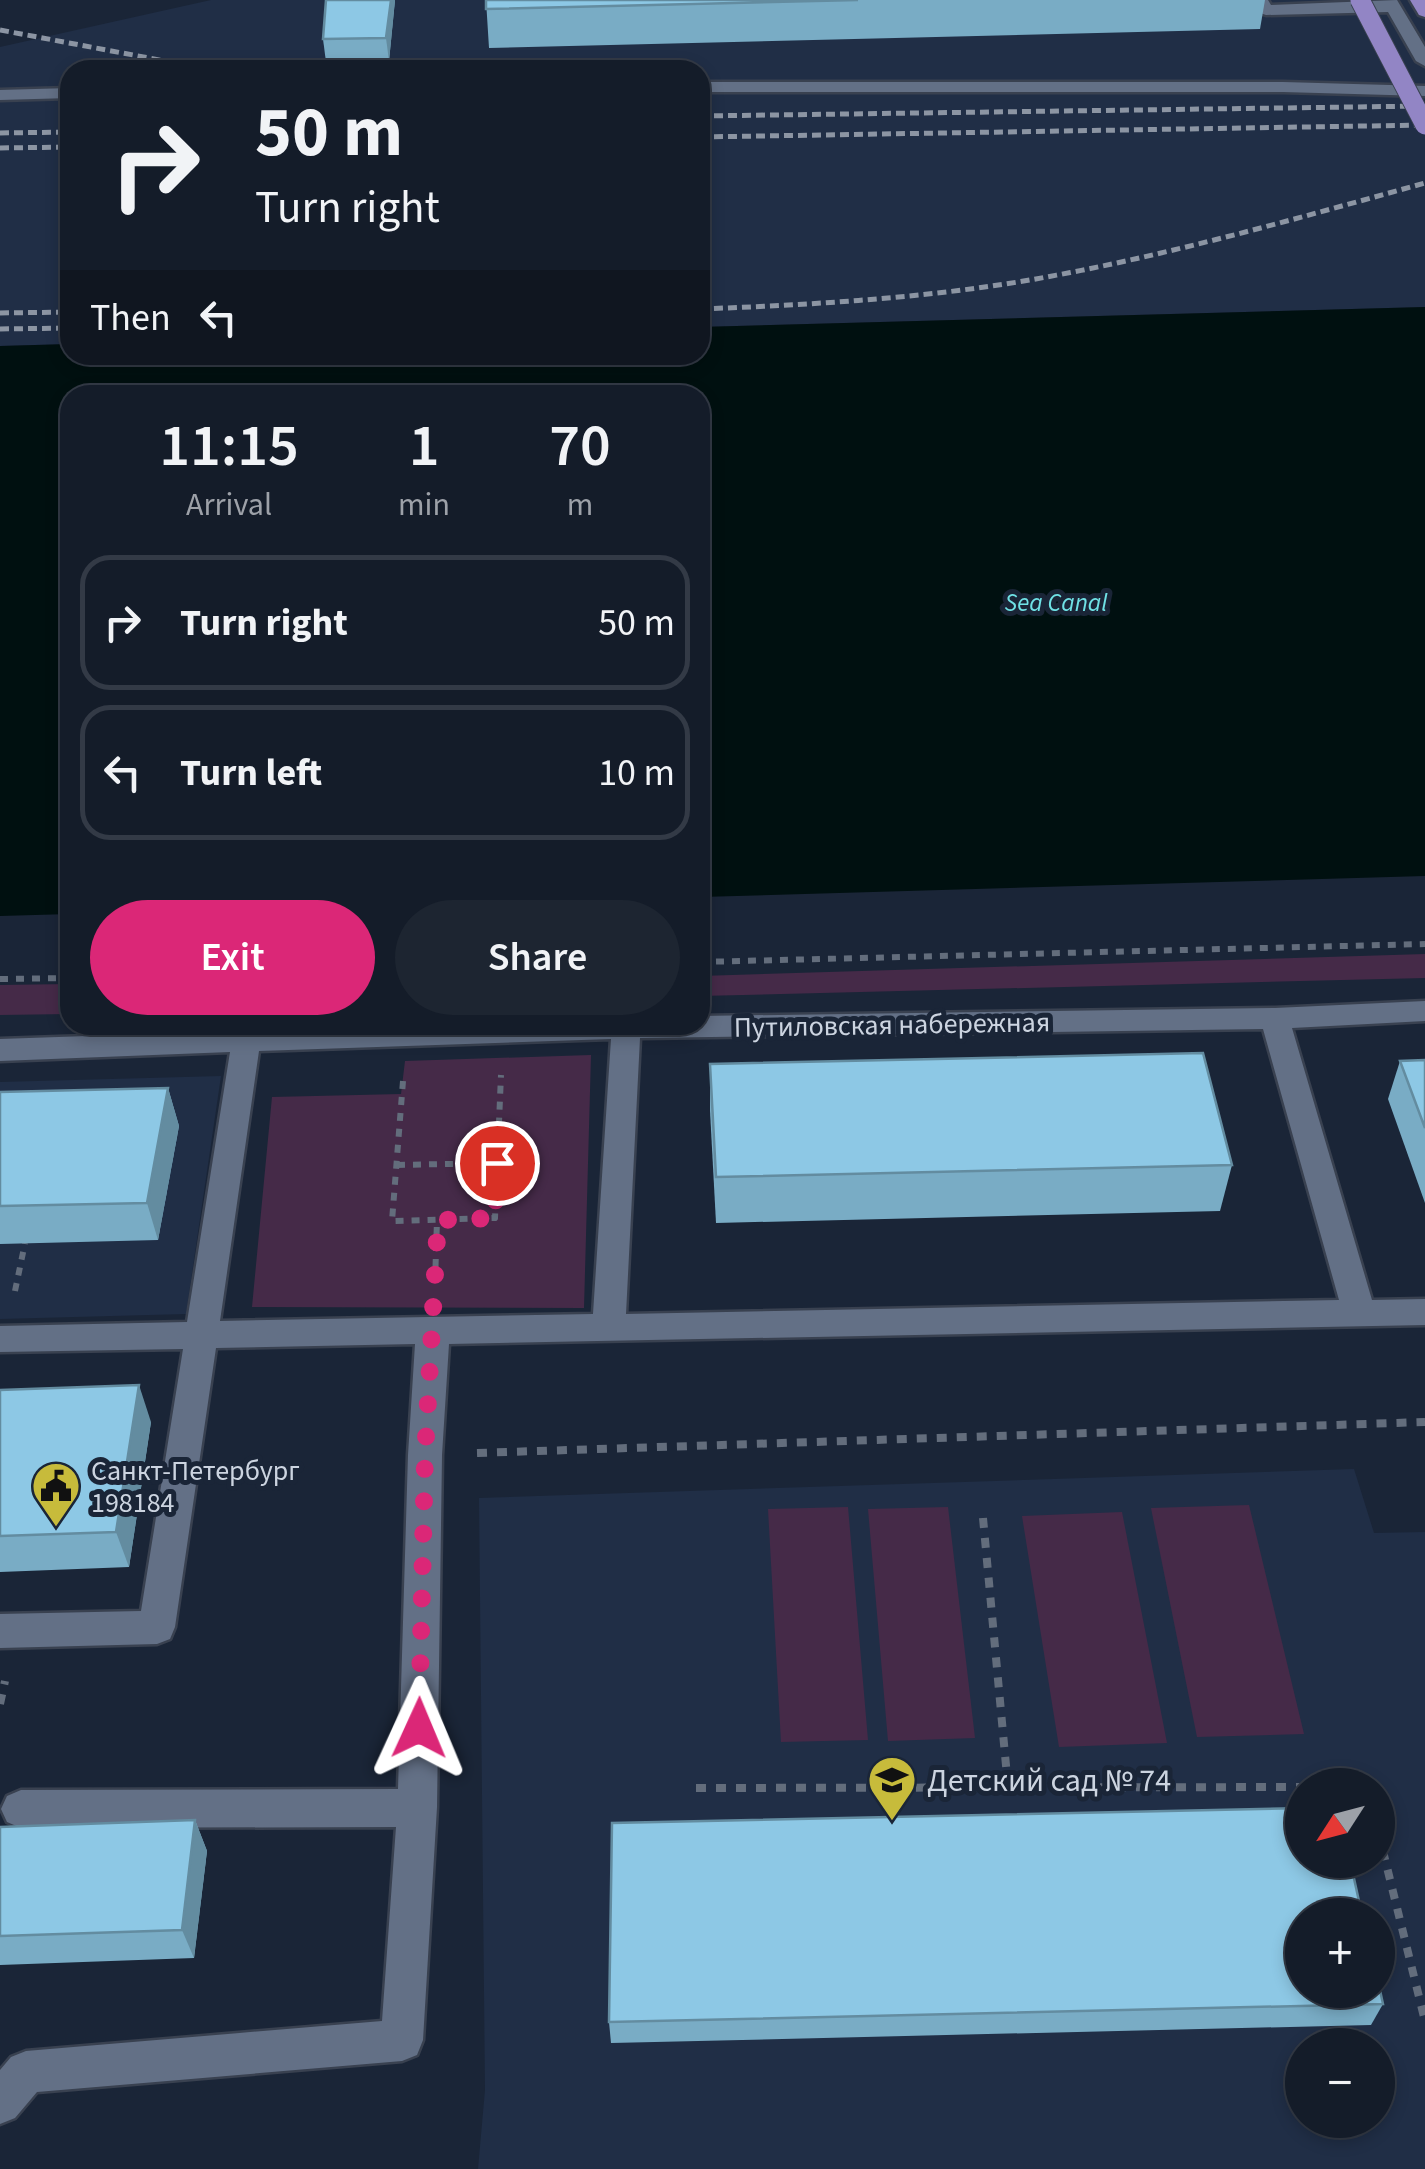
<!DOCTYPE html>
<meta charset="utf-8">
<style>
:root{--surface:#141c29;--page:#1d2531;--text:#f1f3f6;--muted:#9da1a8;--line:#333a46;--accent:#db2777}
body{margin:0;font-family:"Source Sans 3",sans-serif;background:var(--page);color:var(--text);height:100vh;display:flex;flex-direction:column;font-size:38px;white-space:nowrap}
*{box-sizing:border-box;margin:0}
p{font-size:32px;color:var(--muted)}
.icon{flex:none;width:55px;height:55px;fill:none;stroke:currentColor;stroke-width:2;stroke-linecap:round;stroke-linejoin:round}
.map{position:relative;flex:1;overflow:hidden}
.panel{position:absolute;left:60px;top:385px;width:650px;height:650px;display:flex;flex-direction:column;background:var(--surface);border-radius:30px;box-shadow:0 5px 15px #0003,0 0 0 2px var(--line)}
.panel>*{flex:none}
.top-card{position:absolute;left:60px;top:60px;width:650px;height:305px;border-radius:30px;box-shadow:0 5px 15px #0003,0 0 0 2px var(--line);background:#141c29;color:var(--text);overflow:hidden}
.needle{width:65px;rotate:234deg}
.fabs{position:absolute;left:1285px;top:1768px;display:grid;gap:20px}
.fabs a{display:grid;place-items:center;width:110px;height:110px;border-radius:50%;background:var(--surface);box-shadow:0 5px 15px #0003,0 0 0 2px var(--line);font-size:50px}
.pin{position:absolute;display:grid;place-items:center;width:85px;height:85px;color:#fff;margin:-42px;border:5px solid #fff;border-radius:50%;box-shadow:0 2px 10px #0007}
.me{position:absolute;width:110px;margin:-55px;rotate:1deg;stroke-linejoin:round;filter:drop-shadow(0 0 8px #0008)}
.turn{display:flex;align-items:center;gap:35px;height:210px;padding:0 30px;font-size:45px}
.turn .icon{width:130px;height:130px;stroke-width:2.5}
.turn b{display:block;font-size:70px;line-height:85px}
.then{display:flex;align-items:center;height:95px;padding:0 30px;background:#0003;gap:20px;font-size:38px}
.eta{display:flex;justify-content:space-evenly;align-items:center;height:170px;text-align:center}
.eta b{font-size:60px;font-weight:600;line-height:70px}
.button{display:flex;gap:20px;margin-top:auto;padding:20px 30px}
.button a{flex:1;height:115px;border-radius:60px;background:var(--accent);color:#fff;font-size:40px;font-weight:600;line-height:115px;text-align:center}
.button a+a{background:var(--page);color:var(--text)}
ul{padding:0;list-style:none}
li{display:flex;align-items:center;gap:30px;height:135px;margin:0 20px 15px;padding:0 10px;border:5px solid var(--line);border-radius:30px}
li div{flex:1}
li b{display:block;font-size:38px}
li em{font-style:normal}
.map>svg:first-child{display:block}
.built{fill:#202e46;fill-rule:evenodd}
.green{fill:#452a48}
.water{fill:#001010}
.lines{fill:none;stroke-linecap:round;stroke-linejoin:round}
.minor-casing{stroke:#394150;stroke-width:5}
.highway-casing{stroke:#394150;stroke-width:5}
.path-far2{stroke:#636d7c;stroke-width:4;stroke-dasharray:5 5;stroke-linecap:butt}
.path-far1{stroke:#636d7c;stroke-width:6;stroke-dasharray:8 8;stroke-linecap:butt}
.path{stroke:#636d7c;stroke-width:8;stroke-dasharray:10 10;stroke-linecap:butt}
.minor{fill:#637086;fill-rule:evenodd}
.highway{fill:#9285c5;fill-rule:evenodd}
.rail{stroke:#8c95a3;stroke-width:5;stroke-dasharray:9 5;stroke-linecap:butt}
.highway-bridge-casing{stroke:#394150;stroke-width:21;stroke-linecap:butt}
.highway-bridge{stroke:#9285c5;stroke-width:19}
.wall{fill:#79acc5}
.shaded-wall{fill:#638ca0}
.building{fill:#8dc8e5;stroke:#638ca0;stroke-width:2.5}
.route{stroke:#db2777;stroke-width:18;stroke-dasharray:0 32.4}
.labels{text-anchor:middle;stroke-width:10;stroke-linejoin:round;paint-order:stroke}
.far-water-label{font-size:25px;font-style:italic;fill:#70e2e6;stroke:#1a2537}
.street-label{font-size:28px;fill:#ccd4e0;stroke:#1a2537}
.poi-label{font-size:28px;fill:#ccd4e0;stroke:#1a2537;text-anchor:start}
.near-poi-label{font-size:32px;fill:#ccd4e0;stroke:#1a2537;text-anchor:start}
</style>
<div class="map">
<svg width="1425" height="2169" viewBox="0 0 1425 2169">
<rect width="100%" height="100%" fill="#1a2537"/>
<g class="built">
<path d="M 211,0 L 1425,0 L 1425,307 L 700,327 L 700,70 L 70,70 L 70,344 L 0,346 L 0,47 Z"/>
<path d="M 221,1076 L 186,1314 L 0,1319 L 0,1082 Z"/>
<path d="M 1354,1469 L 1374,1533 L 1425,1532 L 1425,2169 L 478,2169 L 485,2090 L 479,1498 ZM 1302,1785 L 1378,1785 L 1378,1860 L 1302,1860 ZM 1302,1915 L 1378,1915 L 1378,1990 L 1302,1990 ZM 1302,2045 L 1378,2045 L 1378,2120 L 1302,2120 Z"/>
</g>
<g class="green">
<path d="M 1425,954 L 1425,978 L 700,996 L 700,976 Z"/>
<path d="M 70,984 L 70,1014 L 0,1015 L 0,985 Z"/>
<path d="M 591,1055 L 584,1308 L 252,1307 L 272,1097 L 401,1094 L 405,1061 Z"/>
<path d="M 1249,1505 L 1304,1734 L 1197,1737 L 1151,1508 Z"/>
<path d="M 848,1507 L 868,1740 L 781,1742 L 768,1509 Z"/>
<path d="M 948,1507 L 975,1738 L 888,1741 L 868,1509 Z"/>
<path d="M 1122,1512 L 1167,1743 L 1059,1747 L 1022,1516 Z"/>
</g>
<path class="water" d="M 1425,307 L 1425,876 L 700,897 L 700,395 L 70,395 L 70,914 L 0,916 L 0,346 L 70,344 L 70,355 L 700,355 L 700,327 Z"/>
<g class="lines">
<g class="minor-casing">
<g id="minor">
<path d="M 1252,0 L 1268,0 L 1271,5 L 1397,0 L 1425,47 L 1425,66 L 1416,61 L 1388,12 L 1266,15 L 1260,13 Z"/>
<path d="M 700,82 L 1283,82 L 1425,86 L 1425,96 L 1283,92 L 700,92 Z"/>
<path d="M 70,88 L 70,98 L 0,100 L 0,90 Z"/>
<path d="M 1425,1001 L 1425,1021 L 1292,1028 L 1372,1300 L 1425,1299 L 1425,1325 L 449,1344 L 442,1455 L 437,1807 L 423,2040 L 417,2055 L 402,2061 L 37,2092 L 15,2118 L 0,2124 L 0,2070 L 11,2057 L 26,2051 L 382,2021 L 396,1827 L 21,1828 L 7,1822 L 1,1809 L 7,1796 L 21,1790 L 398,1789 L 408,1455 L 415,1344 L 216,1348 L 175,1627 L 170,1639 L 157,1644 L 0,1648 L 0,1614 L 141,1611 L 183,1349 L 0,1352 L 0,1326 L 187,1322 L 230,1052 L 0,1061 L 0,1039 L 411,1025 L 700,1025 L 700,1016 L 1275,1008 ZM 1263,1029 L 1339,1300 L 626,1314 L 640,1038 ZM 611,1039 L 593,1314 L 220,1321 L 259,1051 Z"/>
</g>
</g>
<g class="highway-casing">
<path id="highway" d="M 1410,0 L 1425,0 L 1425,17 L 1419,15 Z"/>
</g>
<path class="path-far2" d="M 326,70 L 675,63"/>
<g class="path-far1">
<path d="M 700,962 L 1425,944"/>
<path d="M 0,979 L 70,978"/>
<path d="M 403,1081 L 392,1221 L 495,1218 L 501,1075"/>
<path d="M 397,1165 L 497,1163"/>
<path d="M 435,1283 L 437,1220"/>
<path d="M 15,1291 L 25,1243"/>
</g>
<g class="path">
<path d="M 477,1453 L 1425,1422"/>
<path d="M 983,1518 L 1008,1787"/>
<path d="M 0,1704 L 5,1681"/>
<path d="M 696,1788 L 1302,1787"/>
<path d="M 1378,1831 L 1425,2021"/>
</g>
<use href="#minor" class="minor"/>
<use href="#highway" class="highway"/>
<g class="rail">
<path d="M 0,30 L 213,70"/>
<path d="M 700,116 L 1425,106"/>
<path d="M 0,133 L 70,132"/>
<path d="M 700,137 L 1425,125"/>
<path d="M 0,148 L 70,147"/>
<path d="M 700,309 C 806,305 913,299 1018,282 C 1156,259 1291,220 1425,183"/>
<path d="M 0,313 L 70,312"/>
<path d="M 0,329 L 70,328"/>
</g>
<g class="highway-bridge-casing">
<path id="highway-bridge" d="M 1360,0 L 1425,125"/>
</g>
<use href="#highway-bridge" class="highway-bridge"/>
</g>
<g class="wall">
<path d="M 395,0 L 389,61 L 326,62 L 323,39 Z"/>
<path d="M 486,0 L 1265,0 L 1260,29 L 489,48 Z"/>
<path d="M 1425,1060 L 1425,1203 L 1388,1099 L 1400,1061 Z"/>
<path d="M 710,1064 L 1232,1165 L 1220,1211 L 716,1223 L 710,1111 Z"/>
<path d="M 168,1088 L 179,1126 L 158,1240 L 0,1244 L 0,1092 Z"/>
<path d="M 0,1390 L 151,1422 L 129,1567 L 0,1572 Z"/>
<path d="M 195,1820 L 207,1851 L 194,1958 L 0,1965 L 0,1827 Z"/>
<path d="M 1383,2004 L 1371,2025 L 611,2043 L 609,2022 Z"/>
</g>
<g class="shaded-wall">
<path d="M 391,0 L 395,0 L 389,61 L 386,38 Z"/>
<path d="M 168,1088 L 179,1126 L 158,1240 L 147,1203 Z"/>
<path d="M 139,1385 L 151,1422 L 129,1567 L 116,1532 Z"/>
<path d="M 195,1820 L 207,1851 L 194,1958 L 182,1930 Z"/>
</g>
<g class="building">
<path d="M 326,0 L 391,0 L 386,38 L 323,39 Z"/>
<path d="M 486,0 L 858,0 L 486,9 Z"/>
<path d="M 1203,1053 L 1232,1165 L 716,1177 L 710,1064 Z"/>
<path d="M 1425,1060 L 1425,1128 L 1400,1061 Z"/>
<path d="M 168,1088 L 147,1203 L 0,1206 L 0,1092 Z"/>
<path d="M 139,1385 L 116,1532 L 0,1536 L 0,1390 Z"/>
<path d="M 1302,1808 L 1302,1860 L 1350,1860 L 1362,1915 L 1302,1915 L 1302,1990 L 1378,1990 L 1378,1981 L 1383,2004 L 609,2022 L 612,1823 Z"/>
<path d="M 195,1820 L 182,1930 L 0,1936 L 0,1827 Z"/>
</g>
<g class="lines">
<path class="route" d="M 419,1728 L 425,1455 L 438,1220 L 495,1218 L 497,1163"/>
</g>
<defs>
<g id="civic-pin" transform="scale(2.5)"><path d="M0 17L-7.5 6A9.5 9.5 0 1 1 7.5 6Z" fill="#c7bb3b" stroke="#1a2537"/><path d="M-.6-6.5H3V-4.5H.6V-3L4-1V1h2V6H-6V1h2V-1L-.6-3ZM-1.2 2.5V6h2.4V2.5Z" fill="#111"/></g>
<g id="school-pin" transform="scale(2.5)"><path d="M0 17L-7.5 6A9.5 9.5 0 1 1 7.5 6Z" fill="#c7bb3b" stroke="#1a2537"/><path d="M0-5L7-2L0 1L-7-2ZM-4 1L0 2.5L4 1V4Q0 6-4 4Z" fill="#111"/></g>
</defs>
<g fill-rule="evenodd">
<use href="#civic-pin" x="56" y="1486"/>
<use href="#school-pin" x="892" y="1780"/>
</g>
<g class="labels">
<g class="far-water-label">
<text x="1056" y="611">Sea Canal</text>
</g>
<g class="street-label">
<text transform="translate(892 1024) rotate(-1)" y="10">Путиловская набережная</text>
</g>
<g class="poi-label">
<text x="91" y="1480">Санкт-Петербург<tspan x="91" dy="32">198184</tspan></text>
</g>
<g class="near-poi-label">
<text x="927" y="1791">Детский сад № 74</text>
</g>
</g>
</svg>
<div class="fabs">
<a><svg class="needle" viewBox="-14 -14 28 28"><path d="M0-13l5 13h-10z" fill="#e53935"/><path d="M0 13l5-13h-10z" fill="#9da1a8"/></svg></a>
<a>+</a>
<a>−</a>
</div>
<div class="pin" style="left:497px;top:1163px;background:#d93025"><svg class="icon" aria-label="arrive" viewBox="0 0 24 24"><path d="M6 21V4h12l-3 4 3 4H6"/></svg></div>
<svg class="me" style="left:419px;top:1728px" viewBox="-20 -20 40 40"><path d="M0-17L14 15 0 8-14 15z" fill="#db2777" stroke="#fff" stroke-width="4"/></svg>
<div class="top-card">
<div class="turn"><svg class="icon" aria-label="right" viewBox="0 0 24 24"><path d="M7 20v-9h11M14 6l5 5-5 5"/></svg><div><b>50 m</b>Turn right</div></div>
<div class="then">Then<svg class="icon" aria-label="left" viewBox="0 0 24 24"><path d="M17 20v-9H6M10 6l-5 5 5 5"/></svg></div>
</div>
<section class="panel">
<div class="eta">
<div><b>11:15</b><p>Arrival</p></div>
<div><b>1</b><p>min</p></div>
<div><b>70</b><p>m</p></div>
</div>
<ul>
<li><svg class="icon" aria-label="right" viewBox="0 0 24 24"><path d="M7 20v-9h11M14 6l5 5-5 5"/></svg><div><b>Turn right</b></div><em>50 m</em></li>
<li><svg class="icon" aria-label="left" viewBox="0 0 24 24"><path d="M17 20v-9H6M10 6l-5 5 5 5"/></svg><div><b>Turn left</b></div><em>10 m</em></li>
</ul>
<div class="button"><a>Exit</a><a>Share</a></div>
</section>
</div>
